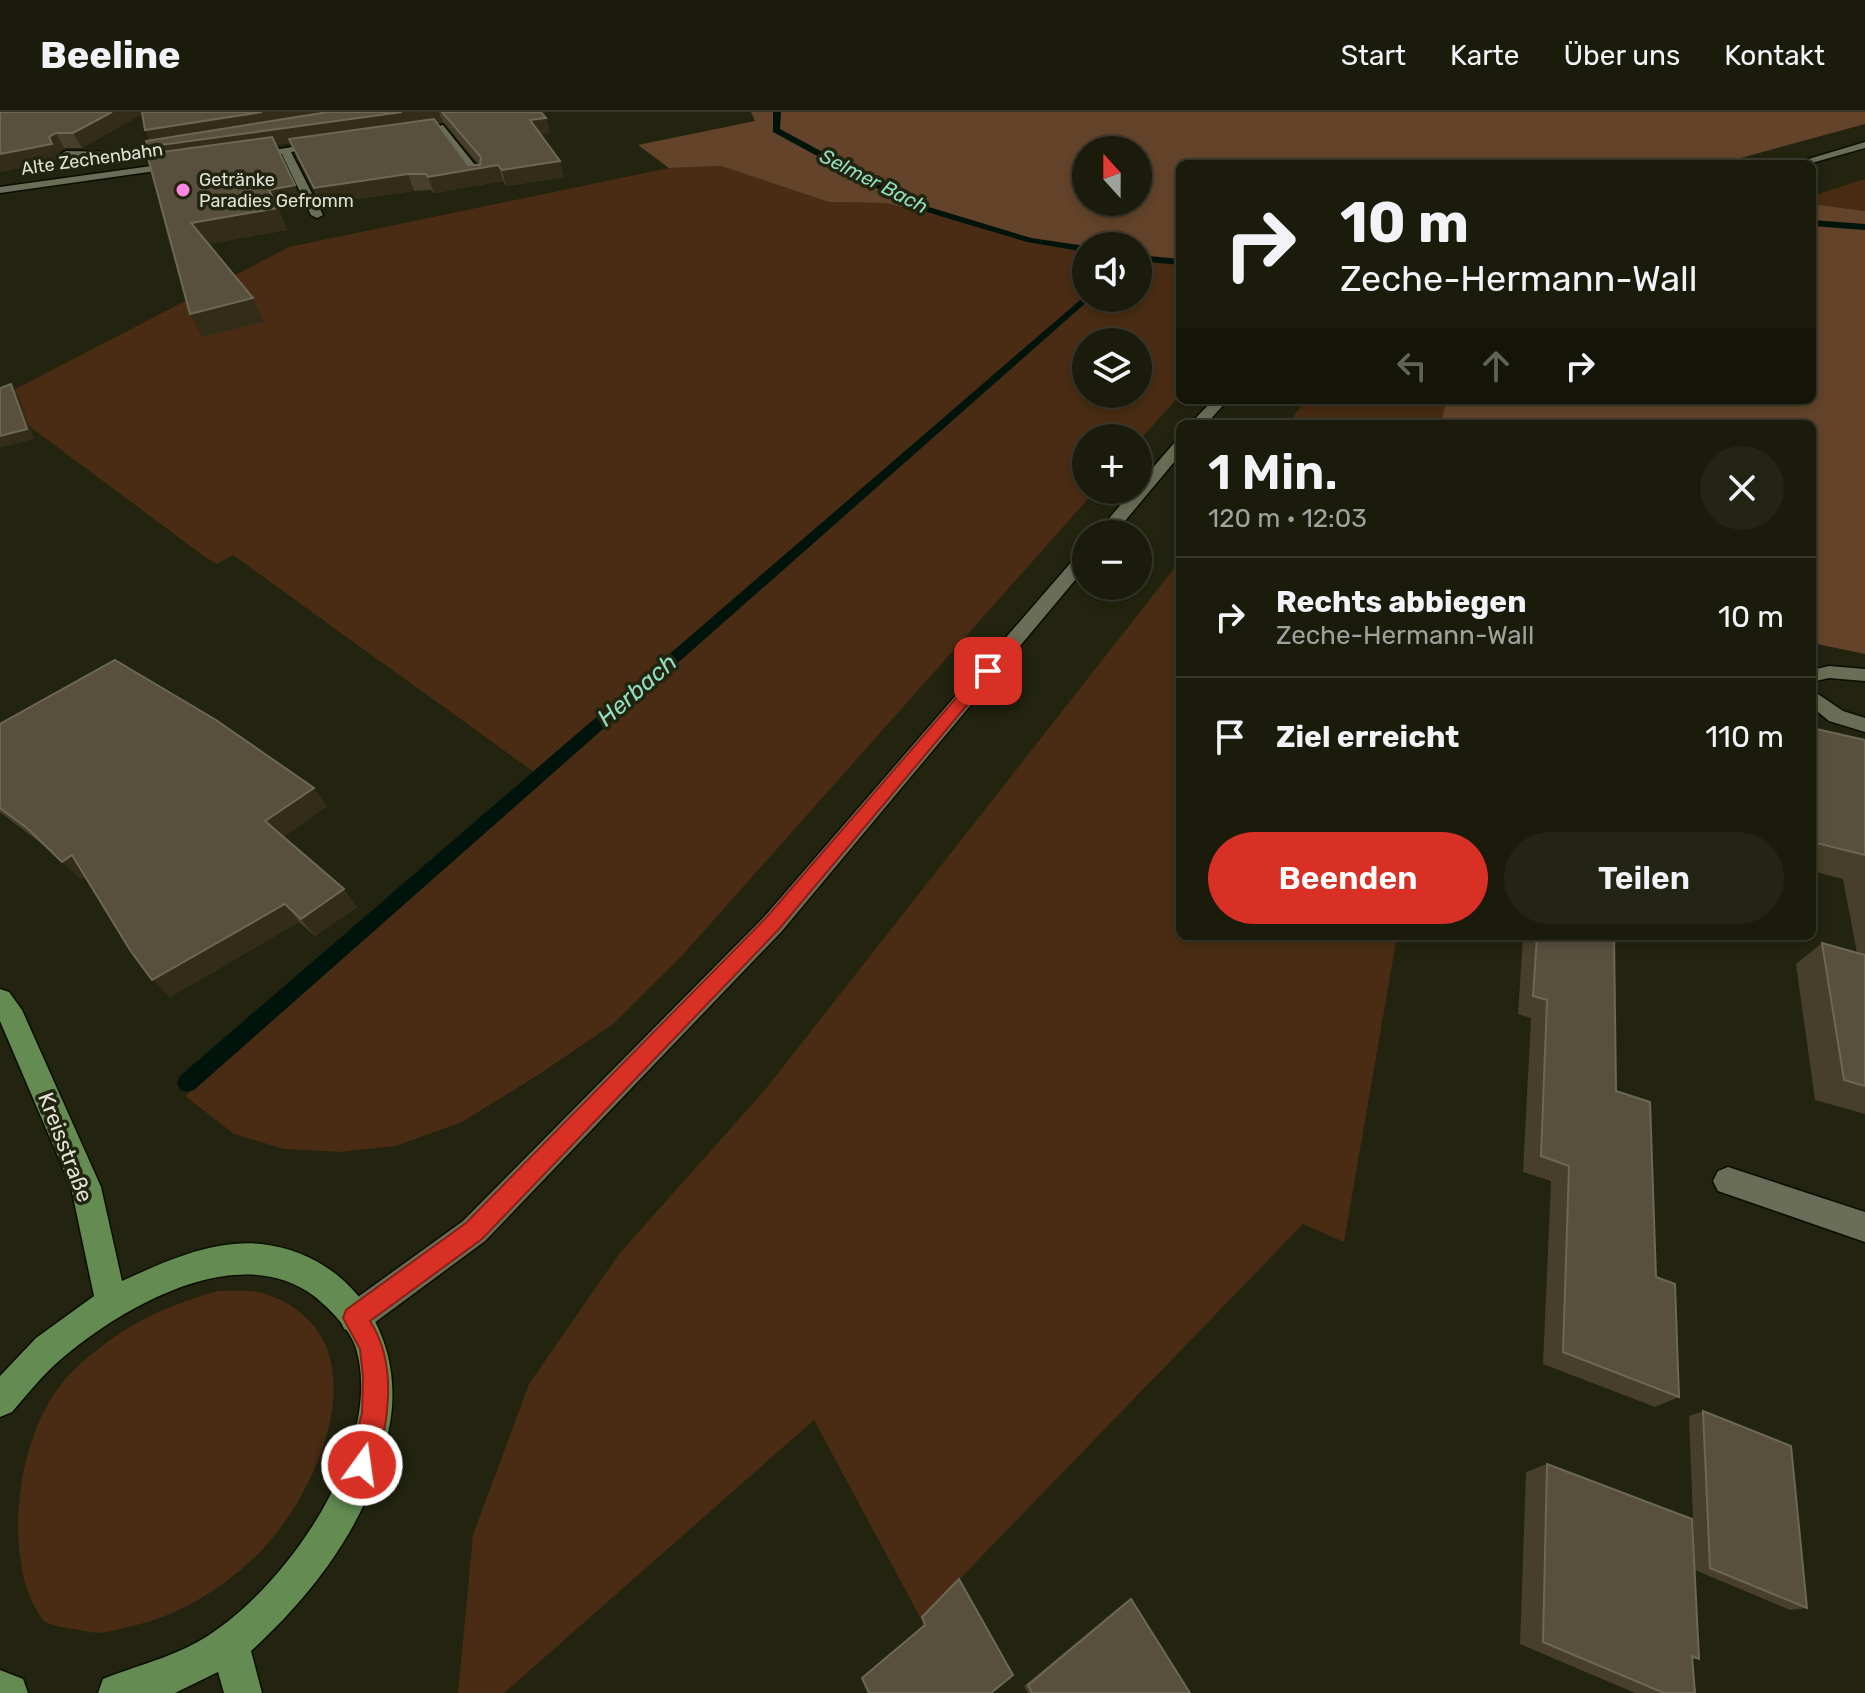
<!DOCTYPE html>
<html lang="de">
<meta charset="utf-8">
<style>
:root{--surface:#1a1b0b;--page:#232414;--text:#f1f3f6;--muted:#9fa19d;--line:#38392c;--accent:#d93025}
body{margin:0;font-family:Rubik,sans-serif;background:var(--page);color:var(--text);height:100vh;display:flex;flex-direction:column;font-size:30px;white-space:nowrap}
*{box-sizing:border-box;margin:0}
p{font-size:26px;color:var(--muted)}
.icon{flex:none;width:44px;height:44px;fill:none;stroke:currentColor;stroke-width:2;stroke-linecap:round;stroke-linejoin:round}
.map{position:relative;flex:1;overflow:hidden}
.side{position:absolute;left:1176px;top:308px;width:640px;height:520px;display:flex;flex-direction:column;background:var(--surface);border-radius:12px;box-shadow:0 4px 12px #0003,0 0 0 2px var(--line)}
.side>*{flex:none}
.top-card{position:absolute;left:1176px;top:48px;width:640px;height:244px;border-radius:12px;box-shadow:0 4px 12px #0003,0 0 0 2px var(--line);background:#1a1b0b;color:var(--text);overflow:hidden}
.needle{width:52px;rotate:339deg}
.fabs{position:absolute;left:1072px;top:24px;display:grid;gap:16px}
.fabs a{display:grid;place-items:center;width:80px;height:80px;border-radius:50%;background:var(--surface);box-shadow:0 4px 12px #0003,0 0 0 2px var(--line);font-size:40px}
.pin{position:absolute;display:grid;place-items:center;width:68px;height:68px;color:#fff;margin:-34px;border-radius:16px;box-shadow:0 4px 12px #0006}
.me{position:absolute;width:88px;margin:-44px;rotate:14deg;stroke-linejoin:round;filter:drop-shadow(0 0 6px #0008)}
.turn{display:flex;align-items:center;gap:28px;height:168px;padding:0 32px;font-size:36px}
.turn .icon{width:104px;height:104px;stroke-width:2.5}
.turn b{display:block;font-size:56px;line-height:68px}
.lanes{display:flex;align-items:center;height:76px;padding:0 32px;background:#0003;justify-content:center;gap:40px;direction:ltr}
.lanes .off{opacity:.35}
.round{display:grid;place-items:center;flex:none;width:84px;height:84px;border-radius:42px;background:var(--page)}
.overview{display:flex;align-items:center;justify-content:space-between;height:136px;padding:0 32px}
h1{font-size:48px;font-weight:600;line-height:60px}
.action{display:flex;gap:16px;margin-top:auto;padding:16px 32px}
.action a{flex:1;height:92px;border-radius:48px;background:var(--accent);color:#fff;font-size:32px;font-weight:600;line-height:92px;text-align:center}
.action a+a{background:var(--page);color:var(--text)}
ul{padding:0;list-style:none}
li{display:flex;align-items:center;gap:24px;height:120px;padding:0 32px;border-top:2px solid var(--line)}
li div{flex:1}
li b{display:block;font-size:30px}
li em{font-style:normal}
header{display:flex;align-items:center;gap:48px;box-sizing:border-box;height:112px;padding:0 40px;background:var(--surface);border-bottom:2px solid var(--line)}
header strong{font-size:38px}
nav{display:flex;gap:44px;margin-inline-start:auto;font-size:28px}
.map>svg:first-child{display:block}
.green{fill:#492c13;fill-rule:evenodd}
.forest{fill:#63432a;fill-rule:evenodd}
.lines{fill:none;stroke-linecap:round;stroke-linejoin:round}
.stream{fill:#00140c;fill-rule:evenodd}
.street-casing{stroke:#0c0d00;stroke-width:3}
.secondary-casing{stroke:#0c0d00;stroke-width:3}
.primary-casing{stroke:#0c0d00;stroke-width:3}
.street{fill:#6b6e56;fill-rule:evenodd}
.secondary{fill:#6b6e56;fill-rule:evenodd}
.primary{fill:#638b52;fill-rule:evenodd}
.wall{fill:#473e2b;fill-rule:evenodd}
.shaded-wall{fill:#322c18}
.building{fill:#58503d;stroke:#6d6755;stroke-width:2}
.route{fill:#d93025;stroke:#8d1f18;stroke-width:2}
.poi-dot{fill:#fd86e2;stroke:#22240f;stroke-width:3}
.labels{text-anchor:middle;stroke-width:7;stroke-linejoin:round;paint-order:stroke}
.far-street-label{font-size:18px;fill:#e0e2d5;stroke:#22240f}
.far-poi-label{font-size:18px;fill:#e0e2d5;stroke:#22240f;text-anchor:start}
.far-water-label{font-size:20px;font-style:italic;fill:#8fddbf;stroke:#22240f}
.street-label{font-size:22px;fill:#e0e2d5;stroke:#22240f}
.water-label{font-size:24px;font-style:italic;fill:#8fddbf;stroke:#22240f}
</style>
<header>
<strong>Beeline</strong>
<nav><a>Start</a><a>Karte</a><a>Über uns</a><a>Kontakt</a></nav>
</header>
<div class="map">
<svg width="1865" height="1581" viewBox="0 0 1865 1581">
<rect width="100%" height="100%" fill="#22240f"/>
<g class="green">
<path d="M 721,54 L 829,90 L 884,91 L 1086,139 L 1086,186 L 1138,186 L 1138,149 L 1180,153 L 1180,283 L 1138,330 L 1138,326 L 1086,326 L 1086,378 L 1096,378 L 680,846 L 613,912 L 541,961 L 462,1010 L 396,1034 L 340,1040 L 284,1037 L 234,1022 L 185,984 L 545,668 L 233,443 L 217,452 L 205,445 L 29,314 L 0,285 L 289,135 L 669,56 ZM 1086,230 L 1138,230 L 1138,282 L 1086,282 Z"/>
<path d="M 1865,67 L 1865,99 L 1812,92 L 1812,84 Z"/>
<path d="M 1306,288 L 1446,288 L 1441,312 L 1288,312 Z"/>
<path d="M 1180,449 L 1180,824 L 1397,824 L 1344,1130 L 1303,1112 L 921,1507 L 814,1308 L 504,1581 L 458,1581 L 473,1423 L 529,1272 L 619,1142 L 764,979 Z"/>
<path d="M 218,1179 C 233,1179 252,1177 266,1182 C 381,1222 327,1363 269,1430 C 235,1469 182,1504 132,1514 C 119,1517 103,1523 90,1520 C 77,1517 55,1516 44,1509 C 0,1454 14,1316 72,1260 C 118,1216 158,1196 218,1179 Z"/>
</g>
<g class="forest">
<path d="M 751,0 L 1865,0 L 1865,12 L 1719,52 L 1180,52 L 1180,153 L 1138,149 L 1138,134 L 1086,134 L 1086,139 L 885,91 L 829,90 L 721,54 L 669,56 L 638,33 L 755,9 ZM 1086,38 L 1138,38 L 1138,90 L 1086,90 Z"/>
<path d="M 1812,92 L 1865,99 L 1865,542 L 1812,531 L 1812,312 L 1441,312 L 1446,288 L 1812,288 Z"/>
</g>
<g class="lines">
<g class="stream">
<path d="M 773,0 L 781,0 L 780,17 L 919,92 L 1031,126 L 1086,134 L 1086,140 L 1027,130 L 913,96 L 773,20 Z"/>
<path d="M 1812,108 L 1865,112 L 1865,118 L 1812,114 Z"/>
<path d="M 1138,143 L 1180,147 L 1180,153 L 1138,149 Z"/>
<path d="M 1086,183 L 1086,186 L 1091,186 L 1089,188 L 194,978 L 187,980 L 180,978 L 177,971 L 180,964 Z"/>
</g>
<g class="street-casing">
<g id="street">
<path d="M 443,13 L 483,63 L 483,67 L 475,67 L 440,19 L 411,24 L 406,21 Z"/>
<path d="M 323,30 L 327,31 L 327,35 L 291,40 L 323,103 L 317,106 L 311,103 L 282,42 L 249,46 L 244,43 Z"/>
<path d="M 182,31 L 186,32 L 186,36 L 128,46 L 66,45 L 61,42 L 66,39 L 128,40 Z"/>
<path d="M 180,50 L 184,51 L 184,55 L 0,81 L 0,75 Z"/>
<path d="M 1829,554 L 1865,557 L 1865,569 L 1829,566 L 1812,570 L 1812,558 Z"/>
<path d="M 1812,578 L 1843,599 L 1865,606 L 1865,620 L 1829,609 L 1812,595 Z"/>
<path d="M 1728,1055 L 1865,1100 L 1865,1130 L 1718,1079 L 1713,1069 L 1718,1059 Z"/>
</g>
</g>
<g class="secondary-casing">
<g id="secondary">
<path d="M 1865,30 L 1865,36 L 1808,52 L 1792,52 Z"/>
<path d="M 1213,288 L 1228,288 L 1206,312 L 1190,312 Z"/>
<path d="M 1180,328 L 1180,343 L 1114,422 L 1096,422 L 1133,378 L 1138,378 L 1138,373 L 1175,330 Z"/>
<path d="M 1086,439 L 1086,455 L 782,819 L 485,1129 L 366,1217 L 355,1222 L 344,1217 L 339,1206 L 344,1195 L 463,1109 L 764,805 L 1080,440 Z"/>
</g>
</g>
<g class="primary-casing">
<g id="primary">
<path d="M 0,877 L 9,880 L 22,898 L 101,1075 L 122,1169 C 164,1150 213,1127 261,1132 C 351,1142 405,1224 390,1311 C 375,1401 317,1479 251,1539 L 262,1581 L 224,1581 L 218,1560 L 175,1581 L 98,1581 L 103,1567 C 143,1551 184,1543 219,1516 C 293,1463 384,1331 356,1236 C 350,1217 329,1196 314,1184 C 240,1128 126,1193 66,1243 C 46,1259 29,1280 12,1300 L 0,1305 L 0,1264 L 36,1226 L 94,1184 L 71,1075 L 0,909 Z"/>
<path d="M 0,1558 L 23,1567 L 28,1581 L 0,1581 Z"/>
</g>
</g>
<use href="#street" class="street"/>
<use href="#secondary" class="secondary"/>
<use href="#primary" class="primary"/>
</g>
<g class="wall">
<path d="M 0,0 L 541,0 L 546,6 L 550,21 L 540,23 L 564,65 L 506,74 L 503,69 L 434,81 L 431,78 L 414,79 L 321,92 L 291,31 L 276,33 L 304,95 L 279,99 L 287,118 L 208,132 L 264,210 L 202,225 L 151,41 L 150,29 L 145,18 L 142,2 L 82,36 L 64,36 L 58,41 L 61,48 L 0,60 ZM 443,10 L 479,53 L 468,53 L 437,11 Z"/>
<path d="M 0,612 L 327,694 L 283,725 L 357,795 L 315,824 L 299,810 L 170,885 L 85,765 L 81,767 L 46,735 L 0,700 Z"/>
<path d="M 1812,616 L 1865,628 L 1865,1002 L 1815,988 L 1796,852 L 1822,831 L 1857,841 L 1843,767 L 1812,759 Z"/>
<path d="M 1523,824 L 1614,824 L 1616,979 L 1656,1165 L 1679,1285 L 1655,1295 L 1543,1252 L 1551,1069 L 1523,1060 L 1531,906 L 1518,902 Z"/>
<path d="M 1703,1299 L 1807,1496 L 1790,1498 L 1695,1458 L 1689,1304 Z"/>
<path d="M 1547,1352 L 1699,1547 L 1692,1547 L 1695,1581 L 1635,1581 L 1520,1532 L 1526,1360 Z"/>
<path d="M 1131,1487 L 1190,1581 L 1028,1581 L 1024,1574 L 1124,1491 Z"/>
</g>
<g class="shaded-wall">
<path d="M 112,0 L 146,0 L 82,36 L 73,21 Z"/>
<path d="M 262,0 L 365,0 L 152,33 L 145,18 Z"/>
<path d="M 402,0 L 439,0 L 443,10 L 155,50 L 147,35 Z"/>
<path d="M 546,6 L 550,21 L 534,24 L 530,8 Z"/>
<path d="M 56,21 L 64,36 L 58,41 L 61,48 L 0,60 L 0,42 L 49,25 Z"/>
<path d="M 560,49 L 564,65 L 506,74 L 502,58 Z"/>
<path d="M 498,53 L 503,69 L 434,81 L 428,65 Z"/>
<path d="M 408,62 L 414,79 L 321,92 L 314,76 Z"/>
<path d="M 295,73 L 304,95 L 279,99 L 287,118 L 202,133 L 191,111 L 269,78 Z"/>
<path d="M 253,186 L 264,210 L 202,225 L 190,202 Z"/>
<path d="M 11,272 L 18,282 L 34,327 L 0,336 L 0,324 Z"/>
<path d="M 314,676 L 327,694 L 279,728 L 265,709 Z"/>
<path d="M 72,743 L 91,761 L 81,767 L 62,750 Z"/>
<path d="M 344,777 L 357,795 L 315,824 L 301,807 Z"/>
<path d="M 285,792 L 299,810 L 170,885 L 152,868 Z"/>
</g>
<g class="building">
<path d="M 0,0 L 112,0 L 73,21 L 56,21 L 49,25 L 52,32 L 0,42 Z"/>
<path d="M 142,0 L 262,0 L 145,18 Z"/>
<path d="M 328,0 L 402,0 L 147,35 L 146,29 Z"/>
<path d="M 442,0 L 541,0 L 546,6 L 530,8 L 560,49 L 502,58 L 498,53 L 428,65 L 426,62 L 408,62 L 314,76 L 289,27 L 434,7 L 468,53 L 480,53 L 481,45 Z"/>
<path d="M 272,25 L 295,73 L 269,78 L 278,96 L 191,111 L 253,186 L 190,202 L 147,42 Z"/>
<path d="M 11,272 L 27,317 L 0,324 L 0,276 Z"/>
<path d="M 115,548 L 216,608 L 314,676 L 265,709 L 344,777 L 301,807 L 285,792 L 152,868 L 130,838 L 72,743 L 62,750 L 27,716 L 0,696 L 0,612 Z"/>
<path d="M 1812,616 L 1865,628 L 1865,743 L 1812,730 Z"/>
<path d="M 1537,824 L 1614,824 L 1616,979 L 1650,990 L 1656,1165 L 1675,1172 L 1679,1285 L 1563,1240 L 1569,1054 L 1541,1044 L 1547,888 L 1533,884 Z"/>
<path d="M 1822,831 L 1865,843 L 1865,974 L 1844,968 Z"/>
<path d="M 1703,1299 L 1791,1334 L 1807,1496 L 1710,1456 Z"/>
<path d="M 1547,1352 L 1692,1407 L 1699,1547 L 1692,1544 L 1695,1581 L 1664,1581 L 1543,1530 Z"/>
<path d="M 959,1467 L 1013,1563 L 991,1581 L 869,1581 L 862,1566 L 925,1513 L 922,1505 Z"/>
<path d="M 1131,1487 L 1190,1581 L 1032,1581 L 1028,1573 Z"/>
</g>
<path class="route" d="M 988,554 L 996,559 L 993,562 L 779,817 L 482,1127 L 370,1209 C 398,1252 390,1316 371,1362 L 362,1366 L 353,1362 L 349,1353 L 362,1301 L 363,1265 L 360,1237 L 343,1206 L 346,1198 L 466,1111 L 766,806 L 983,555 Z"/>
<circle class="poi-dot" cx="183" cy="78" r="8"/>
<g class="labels">
<g class="far-street-label">
<text transform="translate(92 47) rotate(-8)" y="6">Alte Zechenbahn</text>
</g>
<g class="far-poi-label">
<text x="199" y="74">Getränke<tspan x="199" dy="21">Paradies Gefromm</tspan></text>
</g>
<g class="far-water-label">
<text transform="translate(874 69) rotate(27)" y="7">Selmer Bach</text>
</g>
<g class="street-label">
<text transform="translate(66 1035) rotate(69)" y="8">Kreisstraße</text>
</g>
<g class="water-label">
<text transform="translate(637 578) rotate(-41)" y="8">Herbach</text>
</g>
</g>
</svg>
<div class="fabs">
<a><svg class="needle" viewBox="-14 -14 28 28"><path d="M0-13l5 13h-10z" fill="#e53935"/><path d="M0 13l5-13h-10z" fill="#9fa19d"/></svg></a>
<a><svg class="icon" aria-label="sound" viewBox="0 0 24 24"><path d="M4 9h4l5-4v14l-5-4H4zM17 9q2 3 0 6"/></svg></a>
<a><svg class="icon" aria-label="layers" viewBox="0 0 24 24"><path d="M12 4l9 5-9 5-9-5zM3 14l9 5 9-5"/></svg></a>
<a>+</a>
<a>−</a>
</div>
<div class="pin" style="left:988px;top:559px;background:#d93025"><svg class="icon" aria-label="arrive" viewBox="0 0 24 24"><path d="M6 21V4h12l-3 4 3 4H6"/></svg></div>
<svg class="me" style="left:362px;top:1353px" viewBox="-20 -20 40 40"><circle r="17" fill="#d93025" stroke="#fff" stroke-width="3"/><path d="M0-11L8 9 0 5-8 9z" fill="#fff"/></svg>
<div class="top-card">
<div class="turn"><svg class="icon" aria-label="right" viewBox="0 0 24 24"><path d="M7 20v-9h11M14 6l5 5-5 5"/></svg><div><b>10 m</b>Zeche-Hermann-Wall</div></div>
<div class="lanes"><svg class="icon off" aria-label="left" viewBox="0 0 24 24"><path d="M17 20v-9H6M10 6l-5 5 5 5"/></svg><svg class="icon off" aria-label="ahead" viewBox="0 0 24 24"><path d="M12 20V5M6 11l6-6 6 6"/></svg><svg class="icon" aria-label="right" viewBox="0 0 24 24"><path d="M7 20v-9h11M14 6l5 5-5 5"/></svg></div>
</div>
<section class="side">
<div class="overview"><div><h1>1 Min.</h1><p>120 m · 12:03</p></div><a class="round"><svg class="icon" aria-label="close" viewBox="0 0 24 24"><path d="M6 6l12 12M18 6L6 18"/></svg></a></div>
<ul>
<li><svg class="icon" aria-label="right" viewBox="0 0 24 24"><path d="M7 20v-9h11M14 6l5 5-5 5"/></svg><div><b>Rechts abbiegen</b><p>Zeche-Hermann-Wall</p></div><em>10 m</em></li>
<li><svg class="icon" aria-label="arrive" viewBox="0 0 24 24"><path d="M6 21V4h12l-3 4 3 4H6"/></svg><div><b>Ziel erreicht</b></div><em>110 m</em></li>
</ul>
<div class="action"><a>Beenden</a><a>Teilen</a></div>
</section>
</div>
